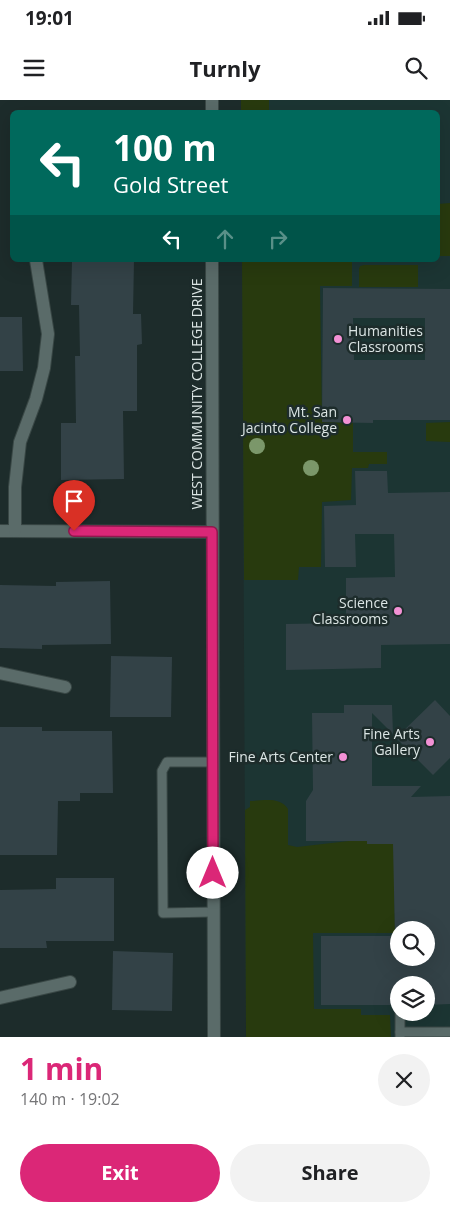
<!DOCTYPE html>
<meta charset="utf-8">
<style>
:root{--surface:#fff;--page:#f2f2f2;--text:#202124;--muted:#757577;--accent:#db2777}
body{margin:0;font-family:"Open Sans",sans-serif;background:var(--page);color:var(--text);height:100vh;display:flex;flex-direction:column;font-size:19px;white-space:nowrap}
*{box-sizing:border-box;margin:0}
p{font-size:16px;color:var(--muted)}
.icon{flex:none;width:28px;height:28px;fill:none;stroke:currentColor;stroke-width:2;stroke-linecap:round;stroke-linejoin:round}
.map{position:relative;height:937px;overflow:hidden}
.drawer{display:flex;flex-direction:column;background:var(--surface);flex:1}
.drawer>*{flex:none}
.guide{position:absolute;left:10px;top:10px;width:430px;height:152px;border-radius:8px;box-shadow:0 5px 20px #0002;background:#00695c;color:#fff;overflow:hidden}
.fabs{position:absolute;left:390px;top:821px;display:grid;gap:10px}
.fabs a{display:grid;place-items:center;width:45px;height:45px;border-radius:50%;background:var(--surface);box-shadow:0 5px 20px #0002;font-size:25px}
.pin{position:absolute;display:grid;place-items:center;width:42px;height:42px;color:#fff;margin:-51px -21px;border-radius:50% 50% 50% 0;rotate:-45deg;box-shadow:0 0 5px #0007}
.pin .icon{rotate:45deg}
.me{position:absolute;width:55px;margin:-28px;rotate:0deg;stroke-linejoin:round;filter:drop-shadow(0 0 4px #0008)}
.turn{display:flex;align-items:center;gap:18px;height:105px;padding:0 20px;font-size:22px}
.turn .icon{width:65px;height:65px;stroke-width:2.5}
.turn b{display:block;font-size:35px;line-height:42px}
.lanes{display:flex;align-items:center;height:48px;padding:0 20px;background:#0003;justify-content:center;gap:25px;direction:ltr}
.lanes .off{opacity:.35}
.round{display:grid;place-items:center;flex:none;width:52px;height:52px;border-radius:26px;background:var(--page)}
.head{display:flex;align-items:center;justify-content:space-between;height:85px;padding:0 20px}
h1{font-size:30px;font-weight:700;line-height:38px;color:var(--accent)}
.action{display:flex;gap:10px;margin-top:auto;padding:10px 20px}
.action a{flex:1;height:58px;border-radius:30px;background:var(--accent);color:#fff;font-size:20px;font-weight:700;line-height:58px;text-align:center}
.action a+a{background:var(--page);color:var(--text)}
.status{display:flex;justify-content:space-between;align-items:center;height:35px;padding:0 25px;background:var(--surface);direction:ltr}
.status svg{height:14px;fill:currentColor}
header{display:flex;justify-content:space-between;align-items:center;height:65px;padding:0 20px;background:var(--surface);font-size:22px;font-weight:700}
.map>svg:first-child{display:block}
.built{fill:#1c3533;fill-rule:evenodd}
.green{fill:#283a0e}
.building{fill:#334247;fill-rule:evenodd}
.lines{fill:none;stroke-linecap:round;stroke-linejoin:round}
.service-casing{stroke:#394745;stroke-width:11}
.minor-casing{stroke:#394745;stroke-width:14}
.service{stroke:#5a6b69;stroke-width:9}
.minor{stroke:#5a6b69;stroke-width:12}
.tree{fill:#7b976a}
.route-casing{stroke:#8e194d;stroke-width:12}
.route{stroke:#db2777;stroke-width:9}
.poi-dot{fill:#f391d5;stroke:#1d2c2b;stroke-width:2}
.labels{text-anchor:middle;stroke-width:5;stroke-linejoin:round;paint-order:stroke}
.poi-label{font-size:14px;fill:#dbe5e4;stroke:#1d2c2b;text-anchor:end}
.street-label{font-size:14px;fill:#dbe5e4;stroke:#1d2c2b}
</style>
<div class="status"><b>19:01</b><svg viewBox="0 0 49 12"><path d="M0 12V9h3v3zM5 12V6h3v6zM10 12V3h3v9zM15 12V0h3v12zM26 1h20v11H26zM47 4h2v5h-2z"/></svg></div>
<header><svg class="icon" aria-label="menu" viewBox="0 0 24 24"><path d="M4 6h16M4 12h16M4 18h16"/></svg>Turnly<svg class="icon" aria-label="search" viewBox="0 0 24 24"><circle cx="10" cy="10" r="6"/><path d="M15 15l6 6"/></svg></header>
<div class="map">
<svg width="450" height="937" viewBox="0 0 450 937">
<rect width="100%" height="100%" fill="#1d2c2b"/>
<path class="built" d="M 241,0 L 450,0 L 450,937 L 246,937 L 242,160 L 438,160 L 438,12 L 241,12 ZM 399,830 L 426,830 L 426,858 L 399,858 ZM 399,885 L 426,885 L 426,912 L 399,912 Z"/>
<g class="green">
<rect x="241" y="0" width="28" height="12"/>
<path d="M 450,103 L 450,156 L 438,156 L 438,104 Z"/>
<path d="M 242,160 L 352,160 L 352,186 L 320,186 L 322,322 L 353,323 L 353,352 L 387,352 L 387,364 L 369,364 L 368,368 L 352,368 L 351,400 L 322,402 L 321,467 L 299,467 L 298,480 L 244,480 Z"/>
<path d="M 364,165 L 418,165 L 418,187 L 359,187 L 359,169 L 360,166 Z"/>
<path d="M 450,322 L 450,342 L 426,341 L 426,323 Z"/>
<path d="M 250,701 C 262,701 280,696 288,709 L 288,745 L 297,747 L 349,741 L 367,741 L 367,744 L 410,744 L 430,774 L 394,774 L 395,833 L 313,833 L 314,909 L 361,909 L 361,915 L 390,915 L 391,937 L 246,937 L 245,710 L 250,707 Z"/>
</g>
<g class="building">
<path d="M 72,160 L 134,160 L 133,214 L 141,214 L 142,244 L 137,245 L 137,311 L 123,311 L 124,379 L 61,380 L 61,323 L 76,323 L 75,256 L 80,256 L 79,205 L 71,205 Z"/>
<path d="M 323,188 L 450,189 L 450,320 L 373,320 L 373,323 L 322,322 ZM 353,218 L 425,218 L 425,260 L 354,260 Z"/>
<path d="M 0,217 L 22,217 L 23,271 L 0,271 Z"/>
<path d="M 355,371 L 387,371 L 388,393 L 450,392 L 450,544 L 381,545 L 381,568 L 286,570 L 286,524 L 346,523 L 346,478 L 395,477 L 394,434 L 355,434 L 356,467 L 325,467 L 324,406 L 356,405 Z"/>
<path d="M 110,481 L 111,544 L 42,545 L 42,549 L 0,548 L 0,485 L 56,486 L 56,482 Z"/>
<path d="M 111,556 L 172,557 L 171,617 L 110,617 Z"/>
<path d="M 435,600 L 450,616 L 450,658 L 433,675 L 396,638 Z"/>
<path d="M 344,605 L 392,605 L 393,634 L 372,613 L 372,686 L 421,686 L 411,697 L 450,696 L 450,904 L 426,905 L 426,885 L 399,885 L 399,905 L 321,905 L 321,836 L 395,836 L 393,744 L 367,744 L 367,741 L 306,741 L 306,701 L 313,690 L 312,613 L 344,613 ZM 399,830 L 426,830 L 426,858 L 399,858 Z"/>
<path d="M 0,627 L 42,627 L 42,631 L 112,631 L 113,693 L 80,693 L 80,701 L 58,701 L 57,755 L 0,755 Z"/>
<path d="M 56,778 L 114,778 L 114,841 L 46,841 L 47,848 L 0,848 L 0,790 L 56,789 Z"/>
<path d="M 113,851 L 173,853 L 172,911 L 112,910 Z"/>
</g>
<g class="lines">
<g class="service-casing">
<g id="service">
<path d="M 213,662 L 167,662 L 162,671 L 163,813 L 213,812"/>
<path d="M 400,912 L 400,937"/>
<path d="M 400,932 L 450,932"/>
</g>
</g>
<g class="minor-casing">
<g id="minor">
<path d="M 212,12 L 212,0"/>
<path d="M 212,160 L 214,937"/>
<path d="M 0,431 L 212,432"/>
<path d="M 15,431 L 15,387 L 20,342 L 36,299 L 44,268 L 48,234 L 36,160"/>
<path d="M 0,573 L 65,587"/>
<path d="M 0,898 L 70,882"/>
</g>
</g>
<use href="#service" class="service"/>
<use href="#minor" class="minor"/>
</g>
<g class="tree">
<circle cx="257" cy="346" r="8"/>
<circle cx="311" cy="368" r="8"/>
</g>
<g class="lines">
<g class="route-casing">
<path id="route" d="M 74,431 L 212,432 L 213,773"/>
</g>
<use href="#route" class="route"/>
</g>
<g class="poi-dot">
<circle cx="338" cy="239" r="5"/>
<circle cx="347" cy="320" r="5"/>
<circle cx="398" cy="511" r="5"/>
<circle cx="430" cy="642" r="5"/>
<circle cx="343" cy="657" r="5"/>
</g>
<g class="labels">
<g class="poi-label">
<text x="348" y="236" text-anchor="start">Humanities<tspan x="348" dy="16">Classrooms</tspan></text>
<text x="337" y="317">Mt. San<tspan x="337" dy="16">Jacinto College</tspan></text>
<text x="388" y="508">Science<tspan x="388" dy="16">Classrooms</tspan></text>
<text x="420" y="639">Fine Arts<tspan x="420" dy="16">Gallery</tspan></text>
<text x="333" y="662">Fine Arts Center</text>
</g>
<g class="street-label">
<text transform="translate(197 294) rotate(-90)" y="5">WEST COMMUNITY COLLEGE DRIVE</text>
</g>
</g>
</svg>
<div class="fabs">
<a><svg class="icon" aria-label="search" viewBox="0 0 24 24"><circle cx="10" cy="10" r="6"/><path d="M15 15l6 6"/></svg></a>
<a><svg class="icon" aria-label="layers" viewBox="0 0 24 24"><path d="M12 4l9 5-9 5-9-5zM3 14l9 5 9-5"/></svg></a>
</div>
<div class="pin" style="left:74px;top:431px;background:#d93025"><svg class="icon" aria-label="arrive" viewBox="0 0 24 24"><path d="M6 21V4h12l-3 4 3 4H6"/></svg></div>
<svg class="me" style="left:213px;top:773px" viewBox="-20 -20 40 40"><circle r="19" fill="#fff"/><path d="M0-13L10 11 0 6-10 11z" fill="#db2777"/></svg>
<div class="guide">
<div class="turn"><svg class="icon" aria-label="left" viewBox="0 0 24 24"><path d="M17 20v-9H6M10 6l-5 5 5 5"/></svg><div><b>100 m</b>Gold Street</div></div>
<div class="lanes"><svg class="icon" aria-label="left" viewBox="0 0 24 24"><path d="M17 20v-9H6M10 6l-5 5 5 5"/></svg><svg class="icon off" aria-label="ahead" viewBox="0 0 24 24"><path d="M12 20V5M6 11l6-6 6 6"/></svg><svg class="icon off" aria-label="right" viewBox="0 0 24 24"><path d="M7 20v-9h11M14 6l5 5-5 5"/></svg></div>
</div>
</div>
<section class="drawer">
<div class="head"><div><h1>1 min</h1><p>140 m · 19:02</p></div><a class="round"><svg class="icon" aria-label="close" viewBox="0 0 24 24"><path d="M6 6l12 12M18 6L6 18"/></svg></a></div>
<div class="action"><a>Exit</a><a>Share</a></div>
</section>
